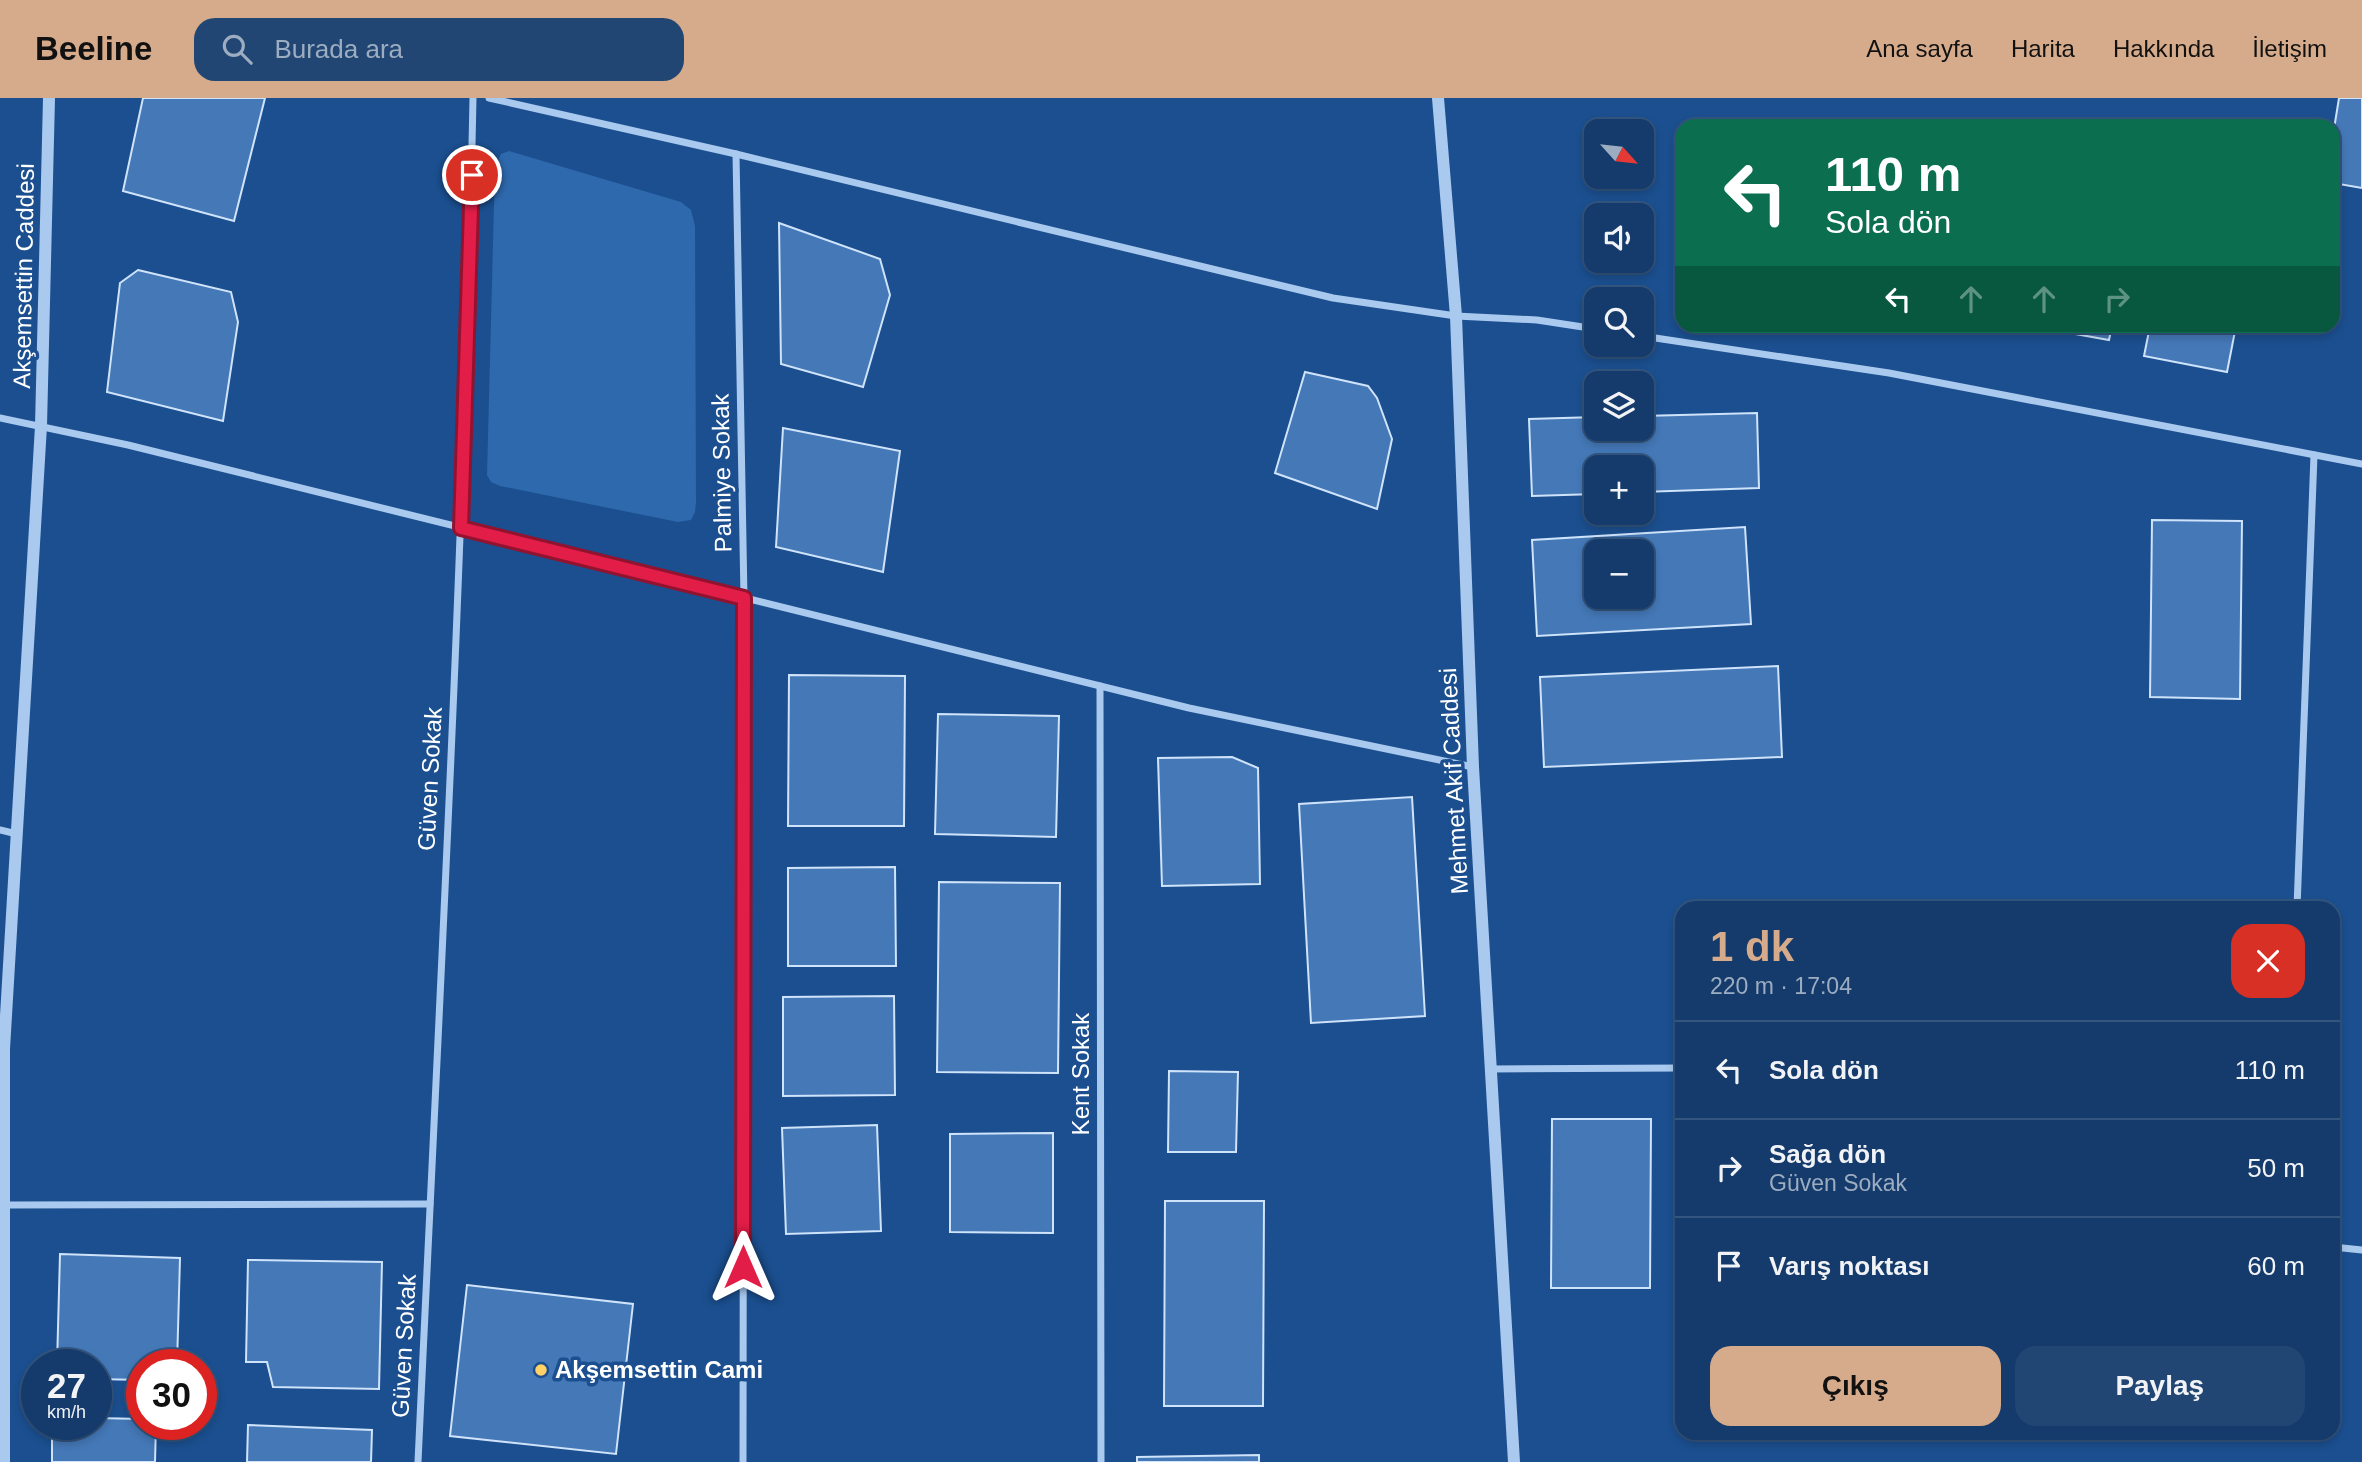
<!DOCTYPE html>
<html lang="tr">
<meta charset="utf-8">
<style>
:root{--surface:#143b6b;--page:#214673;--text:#f1f3f6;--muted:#9dadc1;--line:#33557e;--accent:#d6ab8b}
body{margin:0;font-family:Arial,sans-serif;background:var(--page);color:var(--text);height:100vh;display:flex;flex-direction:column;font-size:26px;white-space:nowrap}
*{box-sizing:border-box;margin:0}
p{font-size:23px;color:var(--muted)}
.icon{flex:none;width:38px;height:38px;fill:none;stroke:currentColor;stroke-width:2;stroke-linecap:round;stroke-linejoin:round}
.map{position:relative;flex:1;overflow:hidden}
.panel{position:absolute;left:1675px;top:803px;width:665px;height:539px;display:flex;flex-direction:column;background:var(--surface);border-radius:21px;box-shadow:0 4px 10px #0003,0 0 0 2px var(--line)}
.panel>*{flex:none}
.top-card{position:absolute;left:1675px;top:21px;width:665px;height:214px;border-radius:21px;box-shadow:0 4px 10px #0003,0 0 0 2px var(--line);background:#0b6e4f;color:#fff;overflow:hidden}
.needle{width:46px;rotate:117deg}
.controls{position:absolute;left:1584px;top:21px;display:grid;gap:14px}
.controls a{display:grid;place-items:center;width:70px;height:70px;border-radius:14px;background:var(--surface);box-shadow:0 4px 10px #0003,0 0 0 2px var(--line);font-size:35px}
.speed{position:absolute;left:21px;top:1251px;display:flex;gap:14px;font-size:35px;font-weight:700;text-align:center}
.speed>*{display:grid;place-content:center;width:91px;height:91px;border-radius:50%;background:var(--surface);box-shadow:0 4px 10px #0003,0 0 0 2px var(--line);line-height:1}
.speed small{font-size:18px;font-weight:400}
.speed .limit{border:10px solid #d22;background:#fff;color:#111}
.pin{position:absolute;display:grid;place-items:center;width:60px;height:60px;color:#fff;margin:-30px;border:4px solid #fff;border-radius:50%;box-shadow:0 2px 7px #0007}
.me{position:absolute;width:77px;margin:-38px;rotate:0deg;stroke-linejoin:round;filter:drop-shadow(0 0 5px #0008)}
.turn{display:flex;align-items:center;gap:24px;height:147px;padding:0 35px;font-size:32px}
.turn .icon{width:91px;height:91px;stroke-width:2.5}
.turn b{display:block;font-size:49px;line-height:60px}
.lanes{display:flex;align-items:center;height:66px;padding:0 35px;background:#0003;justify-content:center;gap:35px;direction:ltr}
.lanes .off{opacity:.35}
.round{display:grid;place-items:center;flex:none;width:74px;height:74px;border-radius:21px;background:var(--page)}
.headline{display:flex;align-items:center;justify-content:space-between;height:119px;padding:0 35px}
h1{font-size:42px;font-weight:700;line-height:52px;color:var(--accent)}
.primary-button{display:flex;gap:14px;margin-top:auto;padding:14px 35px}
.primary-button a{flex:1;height:80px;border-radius:21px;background:var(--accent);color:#111;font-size:28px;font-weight:700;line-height:80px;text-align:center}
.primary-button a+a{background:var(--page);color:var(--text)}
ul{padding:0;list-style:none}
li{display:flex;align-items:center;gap:21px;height:98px;padding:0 35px;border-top:2px solid var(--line)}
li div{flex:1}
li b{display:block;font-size:26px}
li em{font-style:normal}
header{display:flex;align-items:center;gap:42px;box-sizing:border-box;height:98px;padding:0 35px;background:var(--accent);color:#111}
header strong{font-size:33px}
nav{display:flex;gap:38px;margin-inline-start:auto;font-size:24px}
.search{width:490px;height:63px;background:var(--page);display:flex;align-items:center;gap:18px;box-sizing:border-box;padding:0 24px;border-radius:21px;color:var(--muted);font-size:26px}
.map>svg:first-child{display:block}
.green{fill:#2e69ad}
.building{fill:#4478b7;stroke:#cfe3fa;stroke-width:2;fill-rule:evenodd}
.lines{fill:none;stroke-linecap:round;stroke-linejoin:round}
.minor{stroke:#a9c9ee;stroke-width:7}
.tertiary{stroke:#a9c9ee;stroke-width:12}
.route-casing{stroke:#92132f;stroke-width:18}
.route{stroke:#e11d48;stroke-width:12}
.poi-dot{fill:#ffd166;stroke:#1b4f8f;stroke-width:2.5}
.labels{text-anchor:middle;stroke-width:7;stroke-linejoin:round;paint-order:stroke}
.street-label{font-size:24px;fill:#fff;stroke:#1b4f8f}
.poi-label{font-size:24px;font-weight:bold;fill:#fff;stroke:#1b4f8f;text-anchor:start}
</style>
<header>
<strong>Beeline</strong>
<div class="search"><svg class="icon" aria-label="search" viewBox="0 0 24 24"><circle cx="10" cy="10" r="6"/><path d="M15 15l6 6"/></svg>Burada ara</div>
<nav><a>Ana sayfa</a><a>Harita</a><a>Hakkında</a><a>İletişim</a></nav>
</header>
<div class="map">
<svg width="2362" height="1364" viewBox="0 0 2362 1364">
<rect width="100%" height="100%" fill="#1b4f8f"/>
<path class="green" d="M 509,53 L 681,104 L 691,112 L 695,128 L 696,404 L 695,414 L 691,422 L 678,424 L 500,388 L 491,384 L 487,377 L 495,68 L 501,56 Z"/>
<g class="building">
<path d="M 143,0 L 265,0 L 234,123 L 123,93 Z"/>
<path d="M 2339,0 L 2362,0 L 2362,90 L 2333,85 L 2333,37 Z"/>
<path d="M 779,125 L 880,161 L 890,197 L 863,289 L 781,266 Z"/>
<path d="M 138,172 L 231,194 L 238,224 L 223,323 L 107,294 L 120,185 Z"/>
<path d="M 2030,228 L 2112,228 L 2109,242 Z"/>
<path d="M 2150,228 L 2236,228 L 2227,274 L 2144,258 Z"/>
<path d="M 1305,274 L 1368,288 L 1377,300 L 1392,341 L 1377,411 L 1275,375 Z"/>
<path d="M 1757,315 L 1759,390 L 1642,394 L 1642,369 L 1596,369 L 1596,396 L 1532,398 L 1529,321 L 1596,319 L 1596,331 L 1642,331 L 1642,318 Z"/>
<path d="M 783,330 L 900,353 L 883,474 L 776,449 Z"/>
<path d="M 2152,422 L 2242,423 L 2240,601 L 2150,599 Z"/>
<path d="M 1745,429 L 1751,526 L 1537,538 L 1532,442 ZM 1596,453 L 1642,453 L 1642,499 L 1596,499 Z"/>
<path d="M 1778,568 L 1782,659 L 1544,669 L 1540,579 Z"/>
<path d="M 789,577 L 905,578 L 904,728 L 788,728 Z"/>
<path d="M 938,616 L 1059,618 L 1056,739 L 935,736 Z"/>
<path d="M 1232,659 L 1258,670 L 1260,786 L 1162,788 L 1158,660 Z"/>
<path d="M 1412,699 L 1425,918 L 1311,925 L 1299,706 Z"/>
<path d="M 895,769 L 896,868 L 788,868 L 788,770 Z"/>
<path d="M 939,784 L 1060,785 L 1058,975 L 937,974 Z"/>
<path d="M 894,898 L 895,997 L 783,998 L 783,899 Z"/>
<path d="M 1169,973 L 1238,974 L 1236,1054 L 1168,1054 Z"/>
<path d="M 1552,1021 L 1651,1021 L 1650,1190 L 1551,1190 Z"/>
<path d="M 877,1027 L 881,1133 L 786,1136 L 782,1030 Z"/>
<path d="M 1053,1035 L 1053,1135 L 950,1134 L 950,1036 Z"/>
<path d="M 1165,1103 L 1264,1103 L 1263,1308 L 1164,1308 Z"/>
<path d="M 60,1156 L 180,1160 L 177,1267 L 142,1267 L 142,1282 L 96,1281 L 96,1267 L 57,1267 Z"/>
<path d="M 248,1162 L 382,1164 L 379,1291 L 273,1289 L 267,1264 L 246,1264 Z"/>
<path d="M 467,1187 L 633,1206 L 616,1356 L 450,1338 Z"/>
<path d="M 96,1320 L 142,1321 L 142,1326 L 156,1326 L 155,1364 L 52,1364 L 52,1326 L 96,1326 Z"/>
<path d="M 248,1327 L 372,1332 L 371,1364 L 247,1364 Z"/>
<path d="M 1259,1357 L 1259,1364 L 1137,1364 L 1137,1359 Z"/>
</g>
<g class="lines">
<g class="minor">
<path d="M 489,0 L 736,56 L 1333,200 L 1456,218 L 1537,222 L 1596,231"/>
<path d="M 736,56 L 744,500 L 743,1364"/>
<path d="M 1642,238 L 1889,275 L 2362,366"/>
<path d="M 0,320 L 128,347 L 1189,610 L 1473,669"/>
<path d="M 1100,588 L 1101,1364"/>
<path d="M 0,732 L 17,736"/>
<path d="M 2297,810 L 2314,357"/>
<path d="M 1490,971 L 1682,970"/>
<path d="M 4,1107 L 430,1106"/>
<path d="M 2333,1149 L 2362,1152"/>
<path d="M 418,1364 C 439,909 464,455 473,0"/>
</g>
<g class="tertiary">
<path d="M 1438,0 L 1456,218 L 1473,669 L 1514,1364"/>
<path d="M 4,1364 L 4,951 L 41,328 L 49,0"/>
</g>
</g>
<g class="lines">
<g class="route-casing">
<path id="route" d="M 472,77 L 461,430 L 744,500 L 743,1169"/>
</g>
<use href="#route" class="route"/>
</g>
<circle class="poi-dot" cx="541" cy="1272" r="7"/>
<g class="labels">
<g class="street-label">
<text transform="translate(24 178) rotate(-89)" y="8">Akşemsettin Caddesi</text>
<text transform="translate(722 375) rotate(-91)" y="8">Palmiye Sokak</text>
<text transform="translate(430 681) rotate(-87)" y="8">Güven Sokak</text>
<text transform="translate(1454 683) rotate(-93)" y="8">Mehmet Akif Caddesi</text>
<text transform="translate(1081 976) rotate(-90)" y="8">Kent Sokak</text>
<text transform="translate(404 1248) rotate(-87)" y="8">Güven Sokak</text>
</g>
<g class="poi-label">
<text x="555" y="1280">Akşemsettin Cami</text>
</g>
</g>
</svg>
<div class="controls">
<a><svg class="needle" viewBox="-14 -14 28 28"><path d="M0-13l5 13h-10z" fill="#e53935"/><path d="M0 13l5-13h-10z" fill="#9dadc1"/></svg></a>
<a><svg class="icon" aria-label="sound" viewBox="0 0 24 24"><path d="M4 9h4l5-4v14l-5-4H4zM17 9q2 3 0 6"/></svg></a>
<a><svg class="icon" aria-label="search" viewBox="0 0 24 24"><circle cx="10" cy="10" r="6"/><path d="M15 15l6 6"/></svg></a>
<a><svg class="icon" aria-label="layers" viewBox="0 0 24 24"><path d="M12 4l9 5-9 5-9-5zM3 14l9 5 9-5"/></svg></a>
<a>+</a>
<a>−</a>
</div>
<div class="speed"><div>27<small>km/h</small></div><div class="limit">30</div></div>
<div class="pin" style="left:472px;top:77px;background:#d93025"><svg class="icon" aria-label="arrive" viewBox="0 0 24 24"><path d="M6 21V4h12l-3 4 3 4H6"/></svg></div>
<svg class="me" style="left:743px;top:1169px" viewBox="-20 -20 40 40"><path d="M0-17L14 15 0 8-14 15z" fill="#e11d48" stroke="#fff" stroke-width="4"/></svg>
<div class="top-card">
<div class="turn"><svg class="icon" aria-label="left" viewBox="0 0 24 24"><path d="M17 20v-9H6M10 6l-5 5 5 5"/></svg><div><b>110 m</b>Sola dön</div></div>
<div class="lanes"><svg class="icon" aria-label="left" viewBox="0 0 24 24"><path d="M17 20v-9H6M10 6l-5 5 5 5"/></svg><svg class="icon off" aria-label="ahead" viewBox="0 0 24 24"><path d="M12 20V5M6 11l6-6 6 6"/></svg><svg class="icon off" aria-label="ahead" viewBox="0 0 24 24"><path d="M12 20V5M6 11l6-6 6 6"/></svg><svg class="icon off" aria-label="right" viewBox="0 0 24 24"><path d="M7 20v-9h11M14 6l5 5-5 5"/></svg></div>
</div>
<section class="panel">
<div class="headline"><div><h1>1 dk</h1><p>220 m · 17:04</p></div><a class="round" style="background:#d93025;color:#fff"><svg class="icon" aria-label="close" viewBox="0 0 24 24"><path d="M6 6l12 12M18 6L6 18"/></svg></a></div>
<ul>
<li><svg class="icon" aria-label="left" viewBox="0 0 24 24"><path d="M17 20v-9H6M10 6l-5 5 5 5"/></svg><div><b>Sola dön</b></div><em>110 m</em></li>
<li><svg class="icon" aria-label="right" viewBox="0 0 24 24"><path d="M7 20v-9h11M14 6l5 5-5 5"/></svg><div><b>Sağa dön</b><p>Güven Sokak</p></div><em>50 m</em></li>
<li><svg class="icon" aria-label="arrive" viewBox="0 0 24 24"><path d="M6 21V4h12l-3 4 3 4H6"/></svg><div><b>Varış noktası</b></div><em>60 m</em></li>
</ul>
<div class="primary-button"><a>Çıkış</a><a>Paylaş</a></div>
</section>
</div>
